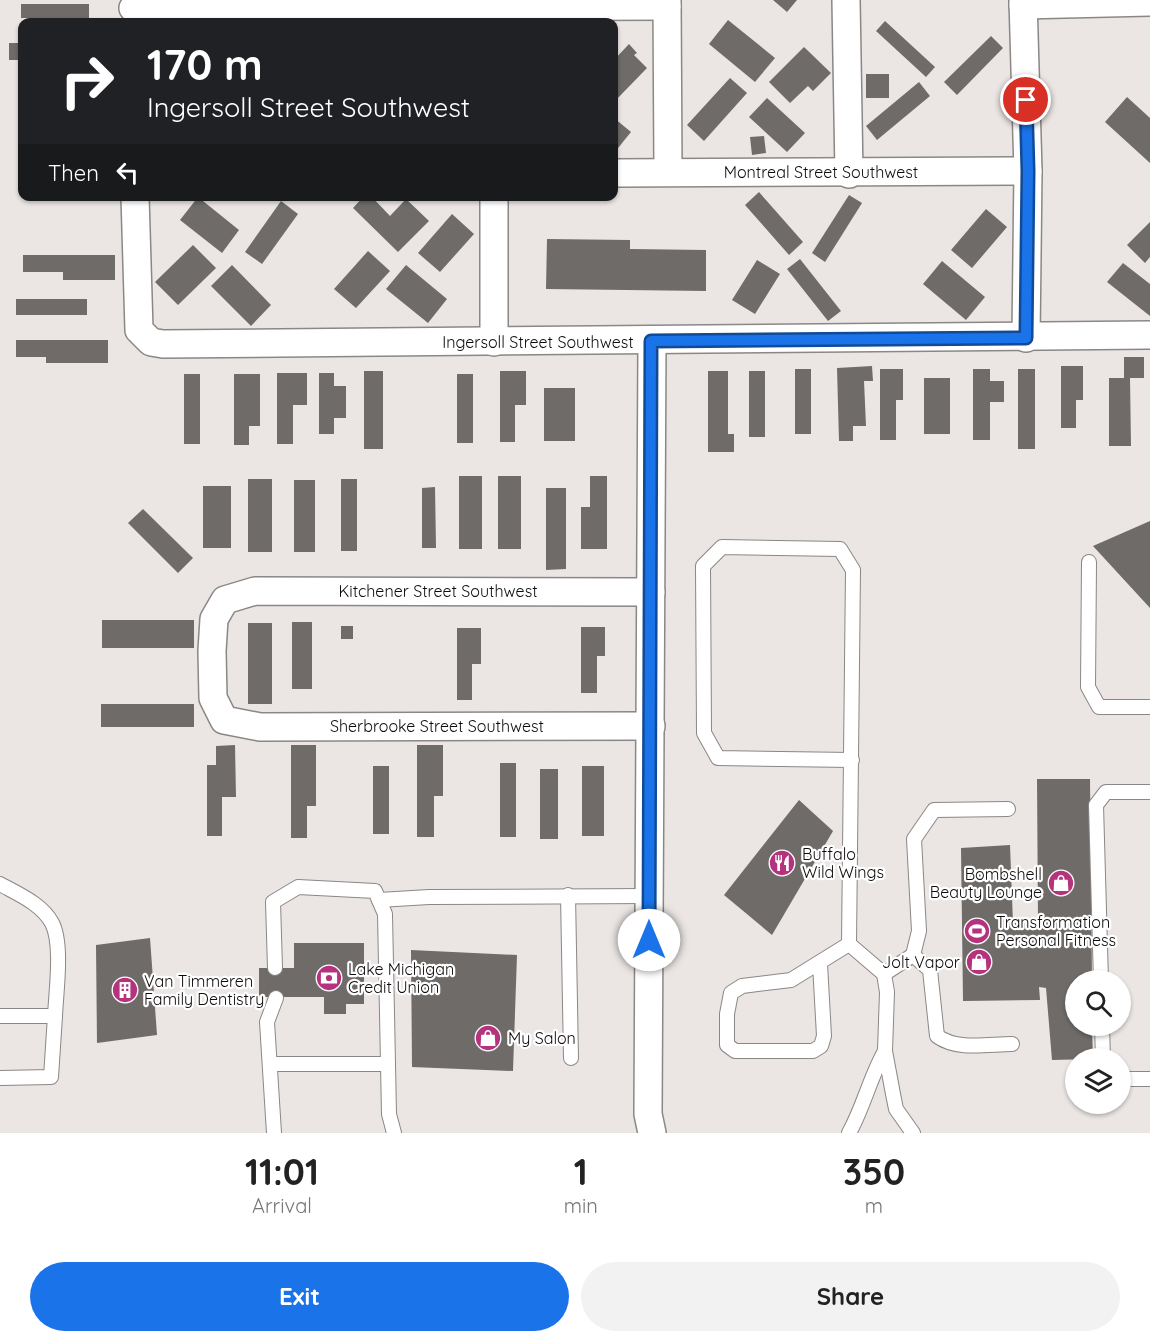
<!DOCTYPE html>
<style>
:root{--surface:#fff;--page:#f2f2f2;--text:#222;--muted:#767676;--accent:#1a73e8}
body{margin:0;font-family:Quicksand,sans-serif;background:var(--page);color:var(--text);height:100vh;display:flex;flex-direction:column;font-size:22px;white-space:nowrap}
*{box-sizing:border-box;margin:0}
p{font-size:20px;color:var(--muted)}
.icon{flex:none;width:33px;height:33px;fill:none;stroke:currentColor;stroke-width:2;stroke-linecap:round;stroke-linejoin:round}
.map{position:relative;height:1133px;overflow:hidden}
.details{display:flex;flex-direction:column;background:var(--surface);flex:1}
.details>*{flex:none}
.banner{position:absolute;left:18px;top:18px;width:600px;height:183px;border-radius:12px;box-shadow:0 2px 4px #0004;background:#202124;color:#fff;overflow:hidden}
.fabs{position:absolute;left:1065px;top:970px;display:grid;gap:12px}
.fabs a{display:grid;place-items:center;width:66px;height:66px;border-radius:50%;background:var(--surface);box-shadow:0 2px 4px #0004;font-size:30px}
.pin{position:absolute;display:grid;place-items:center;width:51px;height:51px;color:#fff;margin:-26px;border:3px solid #fff;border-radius:50%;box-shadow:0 2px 6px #0007}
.me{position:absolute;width:66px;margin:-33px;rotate:0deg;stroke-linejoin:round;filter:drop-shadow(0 0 4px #0008)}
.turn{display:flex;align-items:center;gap:21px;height:126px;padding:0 30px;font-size:27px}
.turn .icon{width:78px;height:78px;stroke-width:2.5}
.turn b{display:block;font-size:42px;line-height:51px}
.then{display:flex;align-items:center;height:57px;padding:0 30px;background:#0003;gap:12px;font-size:22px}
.eta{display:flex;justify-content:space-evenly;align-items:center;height:102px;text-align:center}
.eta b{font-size:36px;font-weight:700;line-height:42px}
.button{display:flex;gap:12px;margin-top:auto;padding:12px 30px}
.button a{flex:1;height:69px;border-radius:36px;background:var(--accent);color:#fff;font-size:24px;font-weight:700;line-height:69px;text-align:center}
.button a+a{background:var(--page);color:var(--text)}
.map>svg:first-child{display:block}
.building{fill:#6e6b68}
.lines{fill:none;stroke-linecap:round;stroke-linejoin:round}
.lane-casing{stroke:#8b8784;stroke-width:16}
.street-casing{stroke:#8b8784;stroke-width:30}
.lane{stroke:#fff;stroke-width:14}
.street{stroke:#fff;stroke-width:27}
.route-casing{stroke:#114b97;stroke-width:15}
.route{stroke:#1a73e8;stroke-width:10}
.labels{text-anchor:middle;stroke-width:4.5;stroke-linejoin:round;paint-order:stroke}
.street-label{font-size:16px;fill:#0d0b0b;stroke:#fff}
.poi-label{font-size:16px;fill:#0d0b0b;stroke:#fff;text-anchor:start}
</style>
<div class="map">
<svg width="1150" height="1133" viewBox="0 0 1150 1133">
<rect width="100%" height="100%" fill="#ebe6e4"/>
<g class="building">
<path d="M 773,0 L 797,0 L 787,12 Z"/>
<rect x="21" y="4" width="68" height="14"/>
<path d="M 728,20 L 775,58 L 755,82 L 709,44 Z"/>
<path d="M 885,21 L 935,67 L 926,77 L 876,31 Z"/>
<path d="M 991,36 L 1003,48 L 957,95 L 944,82 Z"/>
<rect x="9" y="43" width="13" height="17"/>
<path d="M 629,44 L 637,53 L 634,55 L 647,68 L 614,102 L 614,60 Z"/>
<path d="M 804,47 L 831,73 L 813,91 L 808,86 L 790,103 L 769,82 Z"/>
<rect x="866" y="74" width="23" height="24"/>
<path d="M 730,78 L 747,93 L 704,141 L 687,125 Z"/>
<path d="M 919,82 L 930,96 L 877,140 L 866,126 Z"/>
<path d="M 1127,97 L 1150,118 L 1150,163 L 1105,122 Z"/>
<path d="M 767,98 L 805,133 L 787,152 L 749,117 Z"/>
<path d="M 614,118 L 631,132 L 614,153 Z"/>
<path d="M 764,136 L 766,153 L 752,155 L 750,137 Z"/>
<path d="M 759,192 L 803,242 L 789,255 L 745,205 Z"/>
<path d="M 849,195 L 862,203 L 825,262 L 812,253 Z"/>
<path d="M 364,196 L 371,196 L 390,216 L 406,199 L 429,221 L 398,252 L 353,208 Z"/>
<path d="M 198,197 L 239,230 L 222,253 L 180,220 Z"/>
<path d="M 281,201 L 298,214 L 262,264 L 245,252 Z"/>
<path d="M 986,209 L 1007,227 L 972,268 L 951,250 Z"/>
<path d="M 452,214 L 474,234 L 440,272 L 418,253 Z"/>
<path d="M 1150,222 L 1150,257 L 1145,263 L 1127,245 Z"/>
<path d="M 547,239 L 630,240 L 630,249 L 706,250 L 706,291 L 546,289 Z"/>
<path d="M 193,245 L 216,268 L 178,305 L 155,282 Z"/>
<path d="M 368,251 L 390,271 L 356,308 L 334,289 Z"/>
<path d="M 23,255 L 115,255 L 115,280 L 63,280 L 63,272 L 23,272 Z"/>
<path d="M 800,259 L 841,311 L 828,321 L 787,269 Z"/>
<path d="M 757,260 L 780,274 L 755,314 L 732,300 Z"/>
<path d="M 942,261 L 985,297 L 966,320 L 923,284 Z"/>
<path d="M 1123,263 L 1150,284 L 1150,316 L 1107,282 Z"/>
<path d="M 232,265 L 271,305 L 251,326 L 211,286 Z"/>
<path d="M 406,265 L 447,299 L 428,323 L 386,289 Z"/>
<rect x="16" y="299" width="71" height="16"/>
<path d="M 16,340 L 108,340 L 108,363 L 46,363 L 46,357 L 16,357 Z"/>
<path d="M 1124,357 L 1144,357 L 1144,378 L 1130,378 L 1131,446 L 1109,446 L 1109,378 L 1124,378 Z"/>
<path d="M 872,366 L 873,381 L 864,381 L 866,426 L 853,426 L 853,441 L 839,441 L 837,368 Z"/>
<path d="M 1061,366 L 1083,366 L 1083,400 L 1076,400 L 1076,428 L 1061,428 Z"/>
<rect x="795" y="369" width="16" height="65"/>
<path d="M 880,369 L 903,369 L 903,400 L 896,400 L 896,440 L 880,440 Z"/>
<path d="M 973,369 L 990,369 L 990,381 L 1004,381 L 1004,402 L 990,402 L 990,440 L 973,440 Z"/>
<rect x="1018" y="369" width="17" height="80"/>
<rect x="364" y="371" width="19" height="78"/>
<path d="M 500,371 L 526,371 L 526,405 L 515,405 L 515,442 L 500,442 Z"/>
<path d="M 708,371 L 728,371 L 728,434 L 734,434 L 734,452 L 708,452 Z"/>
<rect x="749" y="371" width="16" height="66"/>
<path d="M 277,373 L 307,373 L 307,405 L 293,405 L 293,444 L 277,444 Z"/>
<path d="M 319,373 L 334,373 L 334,386 L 346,386 L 346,418 L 334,418 L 334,434 L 319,434 Z"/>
<rect x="184" y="374" width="16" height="70"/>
<path d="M 234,374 L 260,374 L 260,426 L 249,426 L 249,445 L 234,445 Z"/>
<rect x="457" y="374" width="16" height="69"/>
<rect x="924" y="378" width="26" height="56"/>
<rect x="544" y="388" width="31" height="53"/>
<rect x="459" y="476" width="23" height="73"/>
<rect x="498" y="476" width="23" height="73"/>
<path d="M 590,476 L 607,476 L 607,549 L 581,549 L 581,507 L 590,507 Z"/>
<rect x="248" y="479" width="24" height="73"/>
<rect x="341" y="479" width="16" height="72"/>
<rect x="294" y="480" width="21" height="72"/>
<rect x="203" y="486" width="28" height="62"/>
<path d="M 435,487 L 436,548 L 422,548 L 422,488 Z"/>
<path d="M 546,488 L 566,488 L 566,569 L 546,570 Z"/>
<path d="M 143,509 L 193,558 L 178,573 L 128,523 Z"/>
<path d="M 1150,521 L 1150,608 L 1093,546 Z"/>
<rect x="102" y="620" width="92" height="28"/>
<rect x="292" y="622" width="20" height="67"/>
<rect x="248" y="623" width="24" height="81"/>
<rect x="341" y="626" width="12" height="13"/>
<path d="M 581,627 L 605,627 L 605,656 L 597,656 L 597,693 L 581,693 Z"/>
<path d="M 457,628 L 481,628 L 481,664 L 472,664 L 472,700 L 457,700 Z"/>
<rect x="101" y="704" width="93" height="23"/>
<path d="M 235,745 L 236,797 L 222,797 L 222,836 L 207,836 L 207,765 L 216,765 L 216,746 Z"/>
<path d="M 291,745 L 316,745 L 316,806 L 307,806 L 307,838 L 291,838 Z"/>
<path d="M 417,745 L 443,745 L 443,796 L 434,796 L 434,837 L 417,837 Z"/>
<rect x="500" y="763" width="16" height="74"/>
<rect x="373" y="766" width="16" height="68"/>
<rect x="582" y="766" width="22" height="70"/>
<rect x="540" y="769" width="18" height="70"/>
<path d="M 1037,779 L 1090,779 L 1092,981 L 1076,981 L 1076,1026 L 1092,1026 L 1093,1059 L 1052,1060 L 1046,988 L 1039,987 L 1040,1000 L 963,1001 L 961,848 L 1010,845 L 1013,923 L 1038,923 Z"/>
<path d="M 799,800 L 833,831 L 772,935 L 724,895 Z"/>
<path d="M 150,938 L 157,1035 L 97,1043 L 96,945 Z"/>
<path d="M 294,943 L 364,943 L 364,1004 L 346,1004 L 346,1014 L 324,1014 L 324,997 L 259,997 L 259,968 L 294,968 Z"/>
<path d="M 411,950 L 517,955 L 513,1071 L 412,1067 Z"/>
</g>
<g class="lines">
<g class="lane-casing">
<g id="lane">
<path d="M 1089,562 L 1088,687 L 1099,707 L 1150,707"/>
<path d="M 852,760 L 718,758 L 704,733 L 703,566 L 722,547 L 840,549 L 853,570 L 849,944 L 884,974 L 887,992 L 885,1051 L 893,1094 L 896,1109 L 913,1133"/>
<path d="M 0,884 C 18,894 42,904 52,923 C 63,944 56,992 55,1016"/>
<path d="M 568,895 L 571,1058"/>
<path d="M 379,900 L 429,897 L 650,896"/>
<path d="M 913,955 L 930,970 L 937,1036 C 957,1051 989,1044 1012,1044"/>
<path d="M 820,964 L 824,1036 L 821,1046 L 813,1051 L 735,1051 L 727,1045 L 727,1014 L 731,993 L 742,986 L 791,980 L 849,944"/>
<path d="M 275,968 L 273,902 L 298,887 L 375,891 L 385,914 L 389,1114 L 394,1133"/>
<path d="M 884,974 L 913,955 L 919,931 L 914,839 L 934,810 L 1008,809"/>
<path d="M 1101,981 L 1096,805 L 1106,792 L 1150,792"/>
<path d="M 0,1016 L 55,1016 L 51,1077 L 0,1078"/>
<path d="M 1102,1026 L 1103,1059"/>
<path d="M 272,1064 L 388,1064"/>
<path d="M 1120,1079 L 1150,1079"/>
<path d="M 274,1133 L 267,1022 L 276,998"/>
<path d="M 849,1133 C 864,1106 870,1077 885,1051"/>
</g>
</g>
<g class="street-casing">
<g id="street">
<path d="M 667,0 L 668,171"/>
<path d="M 846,0 L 849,174"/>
<path d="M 1023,0 L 1028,171 L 1026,338"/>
<path d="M 1023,5 L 1150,2"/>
<path d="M 133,8 L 667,6"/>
<path d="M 614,173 L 1028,171"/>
<path d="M 135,196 L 139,330 L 151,342 L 163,344 L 1150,335"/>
<path d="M 652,341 L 648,1114 L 652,1133"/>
<path d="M 494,342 L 494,196"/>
<path d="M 651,726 L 260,727 L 224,720 L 213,698 L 212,651 L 214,619 L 225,600 L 255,591 L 651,592"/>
</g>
</g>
<use href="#lane" class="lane"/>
<use href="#street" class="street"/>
</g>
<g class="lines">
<g class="route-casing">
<path id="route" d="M 649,940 L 651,341 L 1026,338 L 1028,171 L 1026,100"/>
</g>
<use href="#route" class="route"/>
</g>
<defs>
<g id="restaurant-disc" transform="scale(1.35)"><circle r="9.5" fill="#b4337c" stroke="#fff"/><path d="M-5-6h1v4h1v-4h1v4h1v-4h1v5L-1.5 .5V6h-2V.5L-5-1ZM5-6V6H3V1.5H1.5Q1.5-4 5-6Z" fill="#fff"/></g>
<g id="shop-disc" transform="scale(1.35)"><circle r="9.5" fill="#b4337c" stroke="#fff"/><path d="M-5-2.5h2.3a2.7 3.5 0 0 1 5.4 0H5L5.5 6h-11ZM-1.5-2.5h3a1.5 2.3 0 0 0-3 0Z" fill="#fff"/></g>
<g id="stadium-disc" transform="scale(1.35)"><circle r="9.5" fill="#b4337c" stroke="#fff"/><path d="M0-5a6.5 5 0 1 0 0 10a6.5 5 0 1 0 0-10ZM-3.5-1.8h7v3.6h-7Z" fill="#fff"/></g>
<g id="bank-disc" transform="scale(1.35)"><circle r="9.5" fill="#b4337c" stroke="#fff"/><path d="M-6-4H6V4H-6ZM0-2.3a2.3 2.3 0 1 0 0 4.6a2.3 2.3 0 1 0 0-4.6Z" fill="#fff"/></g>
<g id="building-disc" transform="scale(1.35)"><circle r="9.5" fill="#b4337c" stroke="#fff"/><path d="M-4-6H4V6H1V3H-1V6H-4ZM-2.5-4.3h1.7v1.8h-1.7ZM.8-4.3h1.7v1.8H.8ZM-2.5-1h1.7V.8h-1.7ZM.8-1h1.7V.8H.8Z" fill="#fff"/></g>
</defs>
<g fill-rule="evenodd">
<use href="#restaurant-disc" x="782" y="863"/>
<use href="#shop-disc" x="1061" y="883"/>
<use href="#stadium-disc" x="977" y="931"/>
<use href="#shop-disc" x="979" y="962"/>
<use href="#bank-disc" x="329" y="978"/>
<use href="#building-disc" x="125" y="990"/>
<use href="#shop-disc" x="488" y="1038"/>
</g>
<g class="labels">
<g class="street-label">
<text x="821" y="178">Montreal Street Southwest</text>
<text x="538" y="348">Ingersoll Street Southwest</text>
<text x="438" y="597">Kitchener Street Southwest</text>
<text x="437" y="732">Sherbrooke Street Southwest</text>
</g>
<g class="poi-label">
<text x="802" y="860">Buffalo<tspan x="802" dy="18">Wild Wings</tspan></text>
<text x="1042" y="880" text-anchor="end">Bombshell<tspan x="1042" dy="18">Beauty Lounge</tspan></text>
<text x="996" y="928">Transformation<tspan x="996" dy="18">Personal Fitness</tspan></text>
<text x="960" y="968" text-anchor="end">Jolt Vapor</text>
<text x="348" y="975">Lake Michigan<tspan x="348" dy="18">Credit Union</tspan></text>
<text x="144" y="987">Van Timmeren<tspan x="144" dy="18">Family Dentistry</tspan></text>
<text x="508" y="1044">My Salon</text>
</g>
</g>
</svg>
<div class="fabs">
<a><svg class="icon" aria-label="search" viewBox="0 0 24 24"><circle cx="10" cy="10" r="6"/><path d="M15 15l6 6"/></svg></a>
<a><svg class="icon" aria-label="layers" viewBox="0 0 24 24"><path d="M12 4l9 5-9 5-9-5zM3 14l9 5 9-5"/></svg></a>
</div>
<div class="pin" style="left:1026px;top:100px;background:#d93025"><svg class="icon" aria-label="arrive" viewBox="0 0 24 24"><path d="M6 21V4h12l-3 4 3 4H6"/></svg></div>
<svg class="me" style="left:649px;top:940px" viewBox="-20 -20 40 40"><circle r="19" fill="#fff"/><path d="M0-13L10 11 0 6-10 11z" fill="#1a73e8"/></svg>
<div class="banner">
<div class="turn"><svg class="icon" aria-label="right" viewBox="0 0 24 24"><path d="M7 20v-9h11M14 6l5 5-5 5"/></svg><div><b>170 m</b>Ingersoll Street Southwest</div></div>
<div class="then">Then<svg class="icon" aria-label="left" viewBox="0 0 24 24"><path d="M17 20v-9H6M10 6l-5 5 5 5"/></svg></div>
</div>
</div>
<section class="details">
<div class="eta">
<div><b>11:01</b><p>Arrival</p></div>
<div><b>1</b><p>min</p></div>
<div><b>350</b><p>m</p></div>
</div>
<div class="button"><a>Exit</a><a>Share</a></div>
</section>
